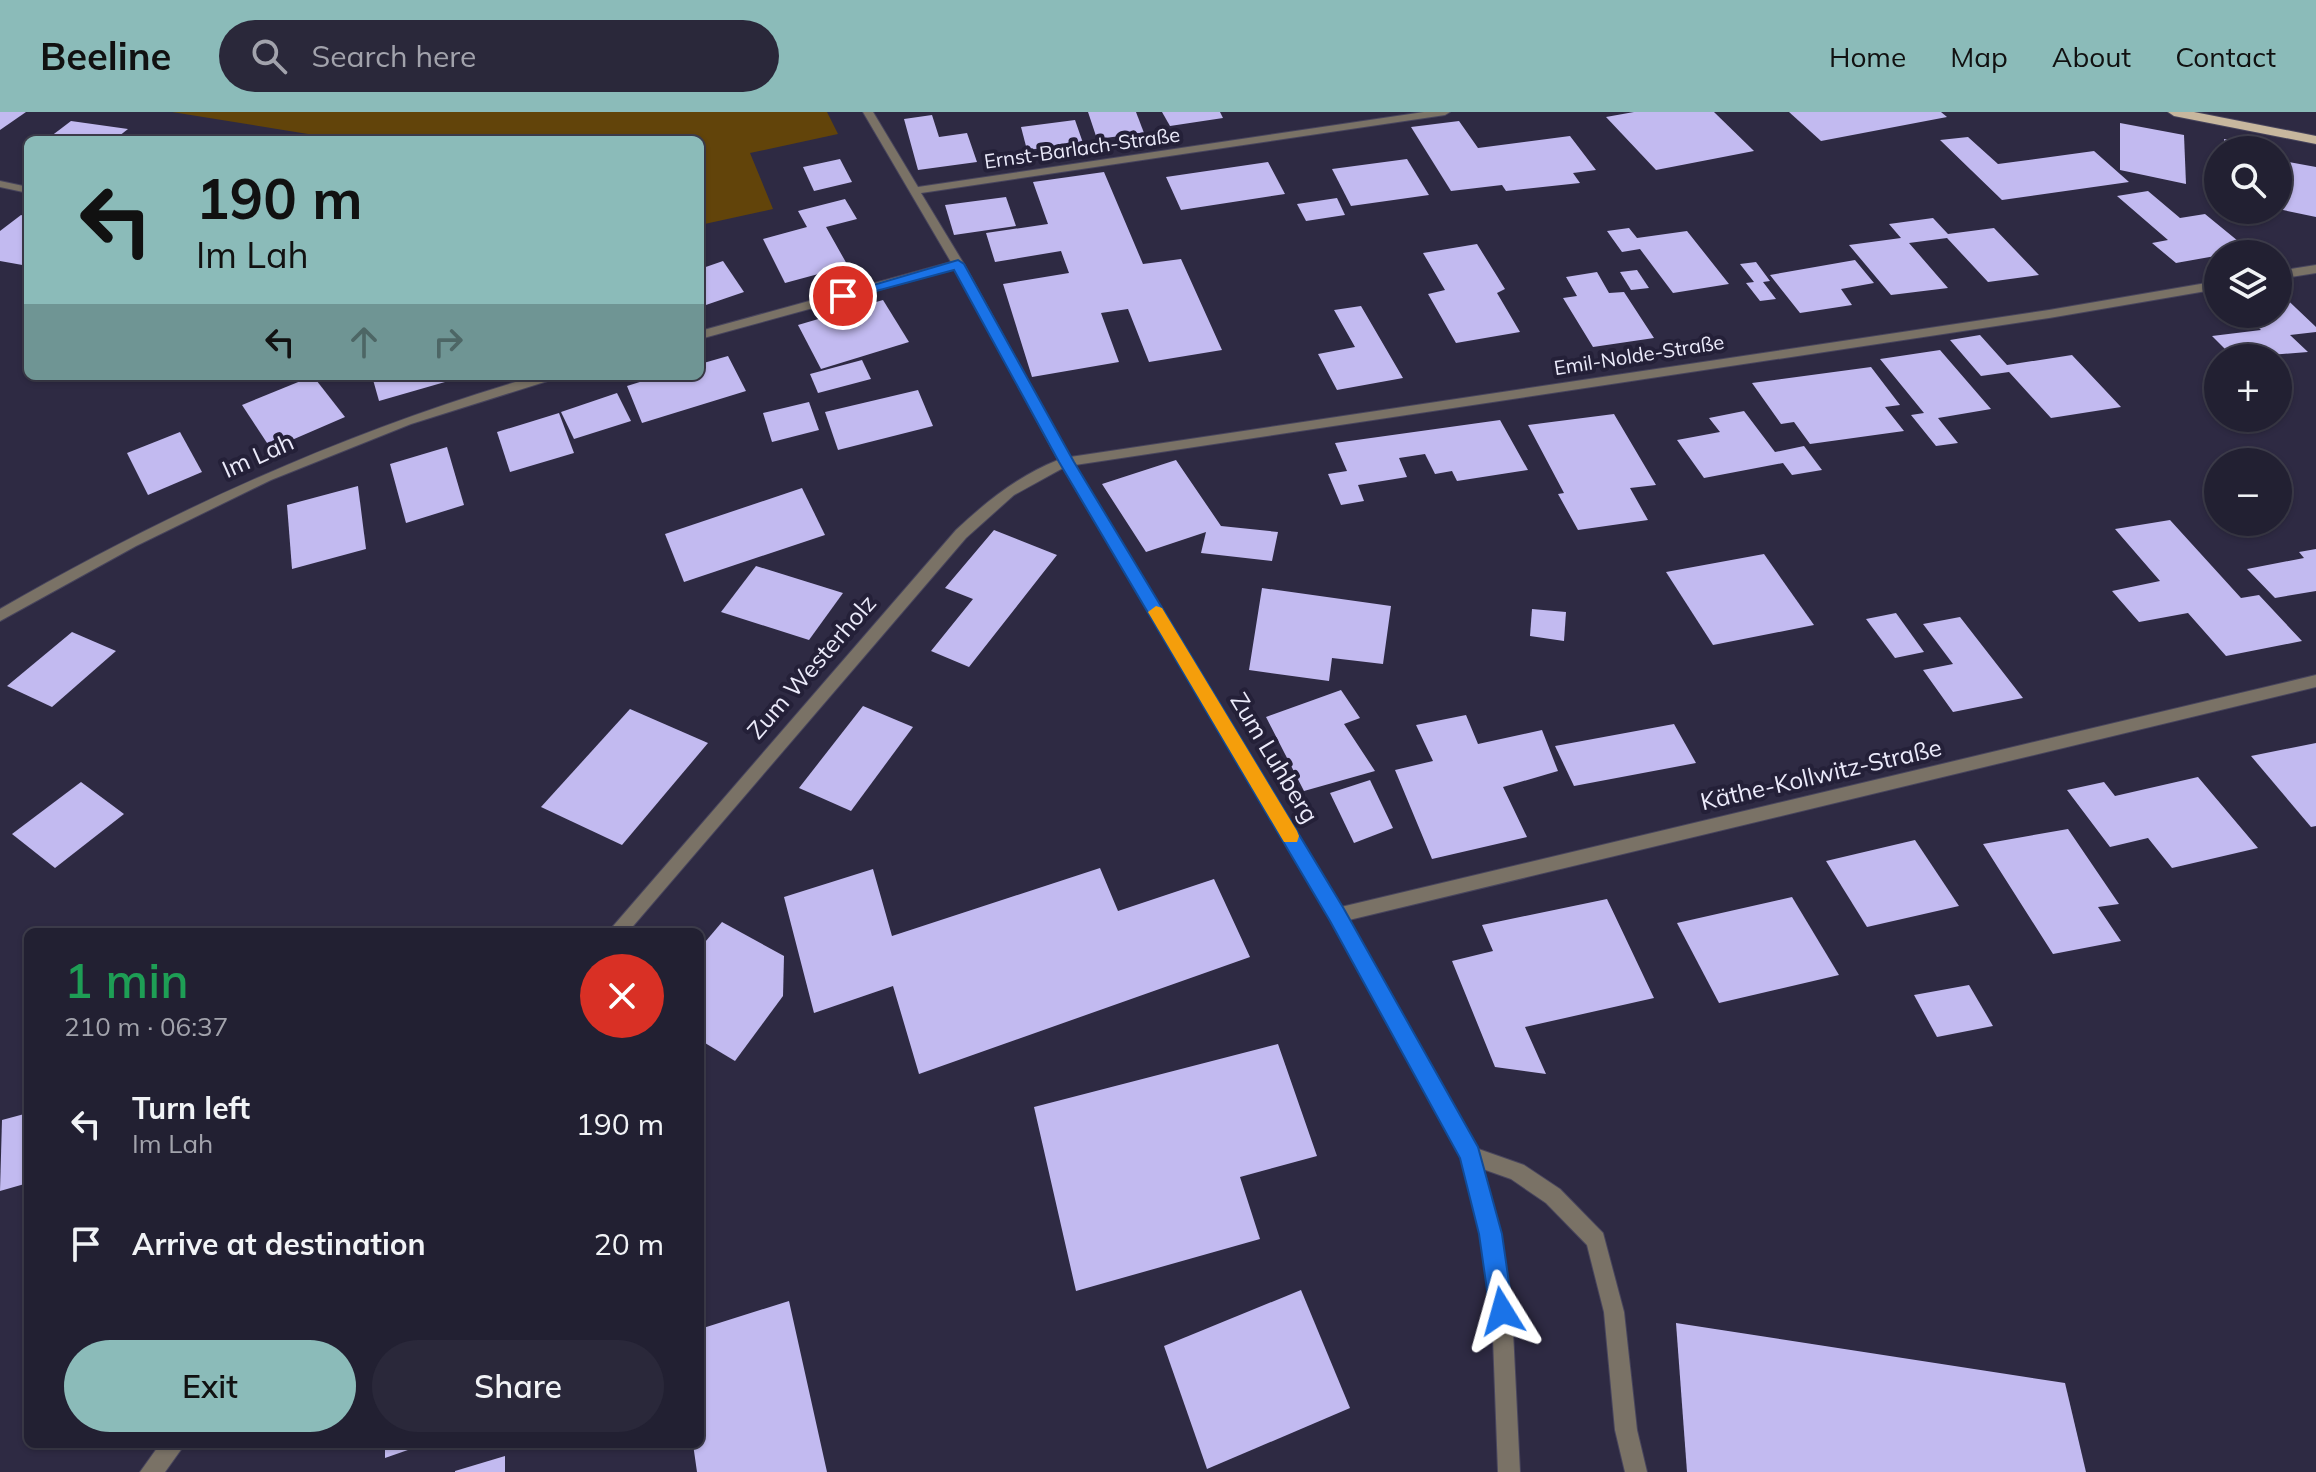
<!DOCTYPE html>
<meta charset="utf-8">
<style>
:root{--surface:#222032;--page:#2a283a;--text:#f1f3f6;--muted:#a2a3ac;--line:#3f3e4d;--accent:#8bbbb9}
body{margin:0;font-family:Mulish,sans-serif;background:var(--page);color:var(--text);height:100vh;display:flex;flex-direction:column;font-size:30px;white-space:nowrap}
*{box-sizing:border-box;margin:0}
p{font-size:26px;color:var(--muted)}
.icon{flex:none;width:44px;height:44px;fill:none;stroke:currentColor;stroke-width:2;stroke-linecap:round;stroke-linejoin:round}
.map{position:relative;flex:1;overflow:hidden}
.sheet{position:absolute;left:24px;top:816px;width:680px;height:520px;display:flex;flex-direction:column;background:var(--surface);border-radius:12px;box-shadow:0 2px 6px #0004,0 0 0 2px var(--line)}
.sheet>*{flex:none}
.guide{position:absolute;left:24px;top:24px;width:680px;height:244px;border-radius:12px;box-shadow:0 2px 6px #0004,0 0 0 2px var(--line);background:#8bbbb9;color:#111;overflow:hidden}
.buttons{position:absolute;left:2204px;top:24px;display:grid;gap:16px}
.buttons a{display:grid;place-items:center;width:88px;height:88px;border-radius:50%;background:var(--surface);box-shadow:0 2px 6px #0004,0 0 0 2px var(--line);font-size:40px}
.pin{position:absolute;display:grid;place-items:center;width:68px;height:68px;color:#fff;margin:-34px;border:4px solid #fff;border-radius:50%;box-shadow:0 2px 8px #0007}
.me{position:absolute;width:88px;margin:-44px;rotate:352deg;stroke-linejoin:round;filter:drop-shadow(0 0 6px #0008)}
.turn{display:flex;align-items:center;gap:28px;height:168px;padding:0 40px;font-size:36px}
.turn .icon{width:104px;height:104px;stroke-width:2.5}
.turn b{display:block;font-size:56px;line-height:68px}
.lanes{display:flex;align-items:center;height:76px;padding:0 40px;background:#0003;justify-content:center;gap:40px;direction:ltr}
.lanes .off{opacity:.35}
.round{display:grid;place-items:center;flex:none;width:84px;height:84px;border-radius:42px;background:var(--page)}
.head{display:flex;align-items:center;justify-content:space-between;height:136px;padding:0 40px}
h1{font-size:48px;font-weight:600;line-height:60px;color:#1e9e55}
.button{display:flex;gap:16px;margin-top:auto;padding:16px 40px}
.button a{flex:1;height:92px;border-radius:48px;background:var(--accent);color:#111;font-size:32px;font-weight:600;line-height:92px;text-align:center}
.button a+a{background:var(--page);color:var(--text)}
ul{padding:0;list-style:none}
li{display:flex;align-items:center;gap:24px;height:120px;padding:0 40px}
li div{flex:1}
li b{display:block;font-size:30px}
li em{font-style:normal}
header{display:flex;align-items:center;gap:48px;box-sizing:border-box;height:112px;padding:0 40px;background:var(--accent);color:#111}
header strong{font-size:38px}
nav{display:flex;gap:44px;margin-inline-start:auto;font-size:28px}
.search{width:560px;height:72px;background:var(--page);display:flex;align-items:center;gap:20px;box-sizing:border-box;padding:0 28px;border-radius:44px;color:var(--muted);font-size:30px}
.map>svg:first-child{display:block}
.green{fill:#62440a}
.building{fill:#c2baf0}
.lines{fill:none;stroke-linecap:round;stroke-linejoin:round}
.lane-casing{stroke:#48455d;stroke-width:2}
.street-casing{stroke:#48455d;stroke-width:2}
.primary-casing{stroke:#48455d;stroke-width:2}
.lane{fill:#7a7266;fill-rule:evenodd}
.street{fill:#7a7266;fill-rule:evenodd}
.primary{fill:#c7b79e;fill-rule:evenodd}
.route{fill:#1a73e8;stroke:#114b97;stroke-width:2}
.slow{fill:#f59e0b}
.labels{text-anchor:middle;stroke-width:8;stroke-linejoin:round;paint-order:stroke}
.far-street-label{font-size:20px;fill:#ebeafa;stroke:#242038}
.street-label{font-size:24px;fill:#ebeafa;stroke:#242038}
</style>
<header>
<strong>Beeline</strong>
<div class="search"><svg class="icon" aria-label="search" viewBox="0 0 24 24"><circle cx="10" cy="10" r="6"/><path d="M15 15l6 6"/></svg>Search here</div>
<nav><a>Home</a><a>Map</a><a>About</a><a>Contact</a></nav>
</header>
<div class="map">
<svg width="2316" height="1360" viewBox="0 0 2316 1360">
<rect width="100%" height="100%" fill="#2e2a43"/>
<path class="green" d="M 172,0 L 827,0 L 838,22 L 750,41 L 773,97 L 700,113 L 700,28 L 345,28 Z"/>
<g class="building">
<path d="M 0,0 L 26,0 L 0,18 Z"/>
<path d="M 1088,0 L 1136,0 L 1144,21 L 1097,27 Z"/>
<path d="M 1162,0 L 1220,0 L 1223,6 L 1170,14 Z"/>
<path d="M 1634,0 L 1714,0 L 1754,39 L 1656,58 L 1606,5 Z"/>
<path d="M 1789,0 L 1941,0 L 1947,5 L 1821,29 Z"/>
<path d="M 932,3 L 939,25 L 967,21 L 977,50 L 918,58 L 904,7 Z"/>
<path d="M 1075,8 L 1083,31 L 1027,38 L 1021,15 Z"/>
<path d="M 71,9 L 128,17 L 114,28 L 46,28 Z"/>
<path d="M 1459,9 L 1478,36 L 1570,24 L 1596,58 L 1573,61 L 1580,71 L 1506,79 L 1502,73 L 1451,79 L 1411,15 Z"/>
<path d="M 2120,11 L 2184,23 L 2186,72 L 2120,58 Z"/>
<path d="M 1968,25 L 1998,52 L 2094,39 L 2129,70 L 2002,88 L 1940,28 Z"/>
<path d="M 2224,27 L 2263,34 L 2263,38 L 2225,38 Z"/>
<path d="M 840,47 L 852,70 L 814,79 L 803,55 Z"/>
<path d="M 1407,47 L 1429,83 L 1351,94 L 1332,57 Z"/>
<path d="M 2278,48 L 2316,55 L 2316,105 L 2278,97 Z"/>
<path d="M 1268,50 L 1285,82 L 1181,98 L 1166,65 Z"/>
<path d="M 1104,60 L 1143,152 L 1181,147 L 1222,238 L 1149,250 L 1128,197 L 1101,201 L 1119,250 L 1032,265 L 1003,172 L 1069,161 L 1061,139 L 995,150 L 986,121 L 1048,112 L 1033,70 Z"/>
<path d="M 2148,79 L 2180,106 L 2205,102 L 2249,138 L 2176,151 L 2152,131 L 2168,128 L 2117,84 Z"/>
<path d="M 1006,85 L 1016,114 L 954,123 L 945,93 Z"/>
<path d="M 1337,86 L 1345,103 L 1306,109 L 1297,92 Z"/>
<path d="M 845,87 L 857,107 L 826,115 L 848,154 L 785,171 L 763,127 L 807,115 L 798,99 Z"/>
<path d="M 21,103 L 28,105 L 28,154 L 0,149 L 0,119 Z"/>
<path d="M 1933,106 L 1948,122 L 1994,116 L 2039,163 L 1988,170 L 1947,126 L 1909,131 L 1948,176 L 1891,183 L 1849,133 L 1901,126 L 1889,112 Z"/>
<path d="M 1629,116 L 1637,126 L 1687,119 L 1729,172 L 1673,181 L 1640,137 L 1622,140 L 1607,119 Z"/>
<path d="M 1477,132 L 1505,177 L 1497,181 L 1520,220 L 1456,231 L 1428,182 L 1445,178 L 1423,141 Z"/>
<path d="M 1855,148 L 1874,171 L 1841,177 L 1852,193 L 1800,201 L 1770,163 Z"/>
<path d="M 723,149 L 744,180 L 700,195 L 700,157 Z"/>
<path d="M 1756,150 L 1770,169 L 1763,170 L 1776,187 L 1760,189 L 1746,171 L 1754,170 L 1740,152 Z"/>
<path d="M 1637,158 L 1649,176 L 1631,178 L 1620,160 Z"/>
<path d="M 1597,160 L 1609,181 L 1624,180 L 1654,226 L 1593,235 L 1563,186 L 1577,184 L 1566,165 Z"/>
<path d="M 2278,179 L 2316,215 L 2316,220 L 2290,223 L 2308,240 L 2234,246 L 2212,224 L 2261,218 L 2244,202 L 2278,202 Z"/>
<path d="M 883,188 L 909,230 L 821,257 L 798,213 Z"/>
<path d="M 1361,194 L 1403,266 L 1337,278 L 1318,242 L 1355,235 L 1334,198 Z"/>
<path d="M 1980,223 L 2007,253 L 2072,243 L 2121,295 L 2051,306 L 2009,260 L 1981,264 L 1950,228 Z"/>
<path d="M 1940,238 L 1991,297 L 1938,306 L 1958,331 L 1936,334 L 1911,303 L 1924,301 L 1880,247 Z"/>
<path d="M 728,244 L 746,279 L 642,311 L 627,274 L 659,264 L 700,264 L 700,252 Z"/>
<path d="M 862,248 L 871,267 L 818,281 L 810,262 Z"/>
<path d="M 1871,255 L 1900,293 L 1885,295 L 1904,319 L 1810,332 L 1794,310 L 1781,312 L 1752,271 Z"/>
<path d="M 313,264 L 345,305 L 271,337 L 242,293 Z"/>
<path d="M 372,264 L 443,264 L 445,270 L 379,289 Z"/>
<path d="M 918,278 L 933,314 L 838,338 L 825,300 Z"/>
<path d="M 617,281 L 631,309 L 574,327 L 561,300 Z"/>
<path d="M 809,290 L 819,318 L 772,330 L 763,301 Z"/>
<path d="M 1744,299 L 1775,340 L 1804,334 L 1822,358 L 1792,363 L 1783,351 L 1704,366 L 1677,328 L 1720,320 L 1709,306 Z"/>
<path d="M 559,301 L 574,341 L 510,360 L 497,320 Z"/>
<path d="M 1614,302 L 1656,373 L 1630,376 L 1648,408 L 1578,418 L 1558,382 L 1564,381 L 1528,313 Z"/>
<path d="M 1500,308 L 1528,358 L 1457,369 L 1452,359 L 1435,362 L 1425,342 L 1399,346 L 1407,365 L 1358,373 L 1364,389 L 1341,393 L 1328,362 L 1347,359 L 1335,331 Z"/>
<path d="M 180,320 L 202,360 L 148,383 L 127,341 Z"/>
<path d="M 447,335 L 464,393 L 406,411 L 390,352 Z"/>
<path d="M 1176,348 L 1221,414 L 1278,420 L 1272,449 L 1201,441 L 1206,420 L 1146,440 L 1102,372 Z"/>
<path d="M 358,374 L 366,437 L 292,457 L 287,393 Z"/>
<path d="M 802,376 L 825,423 L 684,470 L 665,422 Z"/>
<path d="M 2170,408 L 2241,486 L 2259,483 L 2302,529 L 2226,544 L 2188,501 L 2139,510 L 2112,479 L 2160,469 L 2115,417 Z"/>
<path d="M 994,418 L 1057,443 L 969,555 L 931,539 L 973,487 L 945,476 Z"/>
<path d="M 2316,437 L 2316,479 L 2275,486 L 2247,457 L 2304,446 L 2299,440 Z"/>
<path d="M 1764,442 L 1814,513 L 1713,533 L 1666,460 Z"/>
<path d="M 756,454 L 843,481 L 809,528 L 721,500 Z"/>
<path d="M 1262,476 L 1391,494 L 1383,552 L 1332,546 L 1329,569 L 1249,558 Z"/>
<path d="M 1532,497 L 1566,500 L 1564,529 L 1530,524 Z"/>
<path d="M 1896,501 L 1924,540 L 1895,546 L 1866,507 Z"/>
<path d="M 1960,505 L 2023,586 L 1953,600 L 1923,558 L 1953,552 L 1923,512 Z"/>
<path d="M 72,520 L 116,539 L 52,595 L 7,574 Z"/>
<path d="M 1341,578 L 1360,606 L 1344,612 L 1375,659 L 1304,679 L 1266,605 Z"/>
<path d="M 863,594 L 913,615 L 851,699 L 799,676 Z"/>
<path d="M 630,597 L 708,631 L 622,733 L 541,695 Z"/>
<path d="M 1466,603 L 1478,632 L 1542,618 L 1558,659 L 1503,675 L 1527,725 L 1432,747 L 1395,658 L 1433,649 L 1416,613 Z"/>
<path d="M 1674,612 L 1696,651 L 1574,674 L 1555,634 Z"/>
<path d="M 2316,631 L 2316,714 L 2311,715 L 2251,644 Z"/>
<path d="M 2198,665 L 2258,736 L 2172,756 L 2148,726 L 2110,735 L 2067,678 L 2104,670 L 2115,684 Z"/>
<path d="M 1370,668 L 1393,716 L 1354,731 L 1330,681 Z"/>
<path d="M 81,670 L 124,702 L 55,756 L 12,722 Z"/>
<path d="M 2068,717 L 2119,792 L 2098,795 L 2121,829 L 2053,842 L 1983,732 Z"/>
<path d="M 1915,728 L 1959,794 L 1867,815 L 1826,749 Z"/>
<path d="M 1100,756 L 1118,799 L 1214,767 L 1250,845 L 919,962 L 893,874 L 814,901 L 784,785 L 873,757 L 892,824 Z"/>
<path d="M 1792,785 L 1839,863 L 1719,891 L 1677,811 Z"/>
<path d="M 1607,787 L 1654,886 L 1525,915 L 1546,962 L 1495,955 L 1452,849 L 1493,839 L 1482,813 Z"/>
<path d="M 722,810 L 784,844 L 783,884 L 735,949 L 700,928 L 700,836 Z"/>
<path d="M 1969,873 L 1993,914 L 1937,925 L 1914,883 Z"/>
<path d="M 1278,932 L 1317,1044 L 1240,1065 L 1260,1127 L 1076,1179 L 1034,995 Z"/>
<path d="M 28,1001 L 28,1071 L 0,1079 L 2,1008 Z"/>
<path d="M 1301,1178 L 1350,1296 L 1207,1357 L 1164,1234 Z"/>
<path d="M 789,1189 L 827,1360 L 697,1360 L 693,1332 L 700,1332 L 700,1217 Z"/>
<path d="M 1676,1211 L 2065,1271 L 2086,1360 L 1687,1360 Z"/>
<path d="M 385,1332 L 425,1332 L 385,1346 Z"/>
<path d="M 505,1344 L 505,1360 L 455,1360 L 455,1359 Z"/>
</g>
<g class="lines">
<g class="lane-casing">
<path id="lane" d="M 1470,1034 L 1524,1053 L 1560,1077 L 1603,1121 L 1624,1200 L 1637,1318 L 1647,1360 L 1625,1360 L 1615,1318 L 1604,1200 L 1587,1133 L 1546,1091 L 1511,1067 L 1463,1050 L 1460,1043 L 1463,1036 Z"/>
</g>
<g class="street-casing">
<g id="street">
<path d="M 863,0 L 873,0 L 918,75 L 1424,0 L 1450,0 L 1445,3 L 921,81 L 964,152 L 1070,345 L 2049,198 L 2218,169 L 2218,177 L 2049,206 L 1075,353 L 1341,795 L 2316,563 L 2316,575 L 1349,808 L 1480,1043 L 1501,1122 L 1512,1199 L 1520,1360 L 1498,1360 L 1492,1199 L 1481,1122 L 1461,1046 L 1331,808 L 1063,356 L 1014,383 L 966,426 L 628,820 L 608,820 L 956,418 C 987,389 1018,364 1058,348 L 955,157 L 700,227 L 700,219 L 951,150 Z"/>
<path d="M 0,69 L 28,75 L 28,81 L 0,75 Z"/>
<path d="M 2316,153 L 2316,161 L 2278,167 L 2278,159 Z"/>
<path d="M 536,264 L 556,264 L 554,267 L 411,312 L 271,368 L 136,434 L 0,509 L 0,497 C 170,399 346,319 536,264 Z"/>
<path d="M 160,1332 L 185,1332 L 165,1360 L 140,1360 Z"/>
</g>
</g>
<g class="primary-casing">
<path id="primary" d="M 2168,0 L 2194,0 L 2316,24 L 2316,32 L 2174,4 Z"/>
</g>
<use href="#lane" class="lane"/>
<use href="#street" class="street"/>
<use href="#primary" class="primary"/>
</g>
<path class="route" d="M 958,148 L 964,152 L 1074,350 L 1344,797 L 1478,1035 L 1502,1122 L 1513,1199 L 1510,1208 L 1502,1211 L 1493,1208 L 1490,1199 L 1479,1122 L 1460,1046 L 1330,809 L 1059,350 L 954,158 L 843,188 L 836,184 Z"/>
<path class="slow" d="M 1156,494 L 1162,496 L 1297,719 L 1299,724 L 1297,730 L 1284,730 L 1148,500 Z"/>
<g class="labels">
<g class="far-street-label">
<text transform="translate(1082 36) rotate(-8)" y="7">Ernst-Barlach-Straße</text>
<text transform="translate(1639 243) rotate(-9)" y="7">Emil-Nolde-Straße</text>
</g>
<g class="street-label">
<text transform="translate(258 344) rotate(-24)" y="8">Im Lah</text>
<text transform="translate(812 555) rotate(-49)" y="8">Zum Westerholz</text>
<text transform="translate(1274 646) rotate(59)" y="8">Zum Luhberg</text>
<text transform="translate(1821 663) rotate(-13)" y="8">Käthe-Kollwitz-Straße</text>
</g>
</g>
</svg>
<div class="buttons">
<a><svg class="icon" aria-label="search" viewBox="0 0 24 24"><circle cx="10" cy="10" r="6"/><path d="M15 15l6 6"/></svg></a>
<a><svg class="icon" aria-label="layers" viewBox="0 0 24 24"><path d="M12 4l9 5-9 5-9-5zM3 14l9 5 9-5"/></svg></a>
<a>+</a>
<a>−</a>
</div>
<div class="pin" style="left:843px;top:184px;background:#d93025"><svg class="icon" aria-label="arrive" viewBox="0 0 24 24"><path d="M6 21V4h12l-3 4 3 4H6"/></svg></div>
<svg class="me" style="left:1502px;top:1199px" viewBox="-20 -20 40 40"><path d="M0-17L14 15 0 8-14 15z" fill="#1a73e8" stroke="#fff" stroke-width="4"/></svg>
<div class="guide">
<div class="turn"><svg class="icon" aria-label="left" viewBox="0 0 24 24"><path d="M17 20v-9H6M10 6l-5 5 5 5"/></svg><div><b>190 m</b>Im Lah</div></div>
<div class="lanes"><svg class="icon" aria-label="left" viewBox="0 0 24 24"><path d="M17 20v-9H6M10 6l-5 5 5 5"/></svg><svg class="icon off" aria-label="ahead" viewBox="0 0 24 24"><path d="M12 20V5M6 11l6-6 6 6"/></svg><svg class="icon off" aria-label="right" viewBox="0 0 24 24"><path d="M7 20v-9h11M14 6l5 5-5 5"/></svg></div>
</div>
<section class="sheet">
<div class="head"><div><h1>1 min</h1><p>210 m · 06:37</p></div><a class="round" style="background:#d93025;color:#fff"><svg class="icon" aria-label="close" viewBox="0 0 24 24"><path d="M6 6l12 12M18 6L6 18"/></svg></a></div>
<ul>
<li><svg class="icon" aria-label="left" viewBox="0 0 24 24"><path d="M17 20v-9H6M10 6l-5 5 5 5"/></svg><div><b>Turn left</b><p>Im Lah</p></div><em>190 m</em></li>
<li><svg class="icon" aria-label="arrive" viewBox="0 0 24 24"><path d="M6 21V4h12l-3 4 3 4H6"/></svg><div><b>Arrive at destination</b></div><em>20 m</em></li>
</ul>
<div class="button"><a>Exit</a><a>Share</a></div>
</section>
</div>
